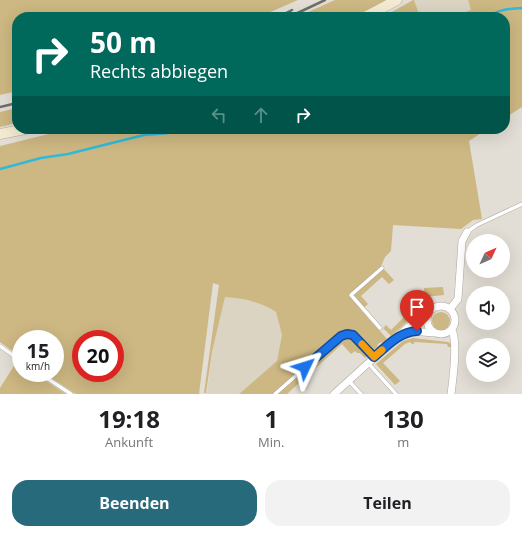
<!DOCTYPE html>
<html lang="de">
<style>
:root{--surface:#fff;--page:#f2f2f2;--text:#202124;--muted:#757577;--accent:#266a7b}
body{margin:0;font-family:"Open Sans",sans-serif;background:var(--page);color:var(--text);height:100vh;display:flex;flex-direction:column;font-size:15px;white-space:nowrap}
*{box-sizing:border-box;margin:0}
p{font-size:13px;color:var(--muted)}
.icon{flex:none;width:22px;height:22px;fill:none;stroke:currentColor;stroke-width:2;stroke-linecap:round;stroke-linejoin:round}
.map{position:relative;height:394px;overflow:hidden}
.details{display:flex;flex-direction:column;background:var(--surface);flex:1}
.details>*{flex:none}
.top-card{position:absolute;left:12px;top:12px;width:498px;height:122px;border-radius:16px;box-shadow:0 4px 16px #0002;background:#00695c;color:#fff;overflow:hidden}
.needle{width:26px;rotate:46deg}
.fabs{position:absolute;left:466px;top:234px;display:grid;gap:8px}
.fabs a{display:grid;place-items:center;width:44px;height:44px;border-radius:50%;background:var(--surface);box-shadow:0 4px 16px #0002;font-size:20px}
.speed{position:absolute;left:12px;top:330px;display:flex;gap:8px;font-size:20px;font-weight:700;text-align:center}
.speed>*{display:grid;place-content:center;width:52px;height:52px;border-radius:50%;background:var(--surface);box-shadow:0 4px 16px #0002;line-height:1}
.speed small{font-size:10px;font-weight:400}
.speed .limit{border:6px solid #d22;background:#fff;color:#111}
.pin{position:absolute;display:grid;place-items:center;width:34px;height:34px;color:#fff;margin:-41px -17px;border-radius:50% 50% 50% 0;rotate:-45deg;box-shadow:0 0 4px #0007}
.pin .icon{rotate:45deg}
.me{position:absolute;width:44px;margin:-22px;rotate:49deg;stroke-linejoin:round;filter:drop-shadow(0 0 3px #0008)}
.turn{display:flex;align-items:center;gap:14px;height:84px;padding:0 12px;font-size:18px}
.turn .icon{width:52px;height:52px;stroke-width:2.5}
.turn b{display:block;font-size:28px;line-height:34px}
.lanes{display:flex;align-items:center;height:38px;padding:0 12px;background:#0003;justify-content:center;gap:20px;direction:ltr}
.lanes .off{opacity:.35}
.eta{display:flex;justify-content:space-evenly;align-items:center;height:68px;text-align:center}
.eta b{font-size:24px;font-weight:700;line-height:28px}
.cta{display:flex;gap:8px;margin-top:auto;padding:8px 12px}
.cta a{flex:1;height:46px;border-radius:16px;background:var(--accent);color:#fff;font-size:16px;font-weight:700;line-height:46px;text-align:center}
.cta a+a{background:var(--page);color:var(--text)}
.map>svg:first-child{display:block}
.built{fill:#dbd4c3}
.green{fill:#cdb782;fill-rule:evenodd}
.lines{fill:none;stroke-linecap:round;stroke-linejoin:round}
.stream{stroke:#30b9d9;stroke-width:2.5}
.service-casing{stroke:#ada9a0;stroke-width:4.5}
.minor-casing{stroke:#ada9a0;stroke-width:8}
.secondary-casing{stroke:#ada9a0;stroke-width:11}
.service{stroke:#fff;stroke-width:3.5}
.minor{stroke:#fff;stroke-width:7}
.secondary{stroke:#f4ead1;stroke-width:10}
.rail{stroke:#706e68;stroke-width:2.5}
.route-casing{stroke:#114b97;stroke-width:10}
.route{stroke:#1a73e8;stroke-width:7}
.slow{stroke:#f59e0b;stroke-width:7}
</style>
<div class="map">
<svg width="522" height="394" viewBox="0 0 522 394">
<rect width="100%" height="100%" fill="#e2ded5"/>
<g class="built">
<path d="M 414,0 L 468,0 L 472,10 L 451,17 L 420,17 Z"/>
<path d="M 225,297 L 243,298 L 257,302 L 276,312 L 282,335 L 277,361 L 239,394 L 207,394 L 212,352 Z"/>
</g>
<g class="green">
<path d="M 0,0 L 298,0 L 259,17 L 17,17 L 17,91 L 0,95 Z"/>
<path d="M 335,0 L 386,0 L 379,5 L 351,17 L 297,17 Z"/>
<path d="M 413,0 L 414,0 L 420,17 L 383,17 Z"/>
<path d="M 468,0 L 522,0 L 522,107 L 505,118 L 505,17 L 451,17 L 471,10 Z"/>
<path d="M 17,108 L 17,123 L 0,127 L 0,112 Z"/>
<path d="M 69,129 L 487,129 L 469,141 L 482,219 L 473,220 L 461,229 L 393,225 L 391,251 L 385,257 L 381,266 L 394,280 L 389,284 L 382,277 L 361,296 L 368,304 L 361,310 L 387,339 L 382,343 L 381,342 L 377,345 L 378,346 L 365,358 L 360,353 L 357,353 L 355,351 L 351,354 L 342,344 L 287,394 L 239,394 L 277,361 L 282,335 L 276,312 C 260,302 244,298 225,297 L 212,352 L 206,393 L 204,393 L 219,285 L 213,283 L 199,394 L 76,394 L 44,373 L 55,373 L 55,339 L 21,339 L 21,357 L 0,342 L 0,146 ZM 81,339 L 115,339 L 115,373 L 81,373 Z"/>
<path d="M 443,287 L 444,295 L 424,297 L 424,288 Z"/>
<path d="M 411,302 L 419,311 L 391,336 L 383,328 L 386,325 L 391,330 L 412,309 L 408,304 Z"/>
<circle cx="441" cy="321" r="9"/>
<path d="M 413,338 L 448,342 L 451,344 L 451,347 L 448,347 L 447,344 L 414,342 L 414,344 L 412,344 L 410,342 L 405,344 L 383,363 L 400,381 L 395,385 L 376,364 L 403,341 Z"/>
<path d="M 17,361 L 21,364 L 21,373 L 34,373 L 66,394 L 0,394 L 0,388 Z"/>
</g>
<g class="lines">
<g class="stream">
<path d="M 489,17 C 497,9 511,9 522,8"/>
<path d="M 0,169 L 41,158 L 68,154 L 144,135 L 192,131 L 200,132 L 204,129"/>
</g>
<g class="service-casing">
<g id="service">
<path d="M 467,232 L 477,225 L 522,204"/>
<path d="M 380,328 L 351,295 L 382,268"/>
<path d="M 0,346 L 21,361"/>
<path d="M 368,363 L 396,394"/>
<path d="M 39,373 L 71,394"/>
<path d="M 349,381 L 361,394"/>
<path d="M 275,394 L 341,336 L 347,334 L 353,335 L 374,357"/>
</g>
</g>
<g class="minor-casing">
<g id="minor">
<circle cx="441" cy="320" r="14"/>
<path d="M 450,309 L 458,299 L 462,241 L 467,232"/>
<path d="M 401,335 L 412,331 L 434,333"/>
<path d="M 334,394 L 407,328 L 429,313"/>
<path d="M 451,394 C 453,378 458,344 452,330"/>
</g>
</g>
<g class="secondary-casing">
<g id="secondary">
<path d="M 365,17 L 397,0"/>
<path d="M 0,134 L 25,129"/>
</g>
</g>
<use href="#service" class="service"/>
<use href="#minor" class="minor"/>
<use href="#secondary" class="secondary"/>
<g class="rail">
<path d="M 278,17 L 292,10"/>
<path d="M 289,17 L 325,0"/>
<path d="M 0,107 L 17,103"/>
</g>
</g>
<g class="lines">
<g class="route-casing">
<path id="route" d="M 305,367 L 341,336 L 347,334 L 353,335 L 374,357 C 387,346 399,332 417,331"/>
</g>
<use href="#route" class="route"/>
<path class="slow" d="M 362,344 L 374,357 L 382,350"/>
</g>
</svg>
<div class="fabs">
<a><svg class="needle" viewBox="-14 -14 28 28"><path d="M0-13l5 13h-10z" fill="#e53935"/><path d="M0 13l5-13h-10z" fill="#757577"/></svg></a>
<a><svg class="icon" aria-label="sound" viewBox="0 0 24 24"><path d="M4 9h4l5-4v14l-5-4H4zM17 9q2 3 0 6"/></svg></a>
<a><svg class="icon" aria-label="layers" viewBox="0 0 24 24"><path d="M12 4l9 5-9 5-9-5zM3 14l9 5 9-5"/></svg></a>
</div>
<div class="speed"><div>15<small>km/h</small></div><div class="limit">20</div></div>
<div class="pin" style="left:417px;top:331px;background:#d93025"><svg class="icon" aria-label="arrive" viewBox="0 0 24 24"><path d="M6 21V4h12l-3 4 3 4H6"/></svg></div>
<svg class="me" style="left:305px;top:367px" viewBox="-20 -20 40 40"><path d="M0-17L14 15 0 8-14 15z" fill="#1a73e8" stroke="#fff" stroke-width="4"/></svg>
<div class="top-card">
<div class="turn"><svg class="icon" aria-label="right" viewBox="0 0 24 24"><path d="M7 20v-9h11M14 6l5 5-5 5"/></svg><div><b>50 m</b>Rechts abbiegen</div></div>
<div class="lanes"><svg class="icon off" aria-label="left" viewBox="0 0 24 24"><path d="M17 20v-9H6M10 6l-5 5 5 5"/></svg><svg class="icon off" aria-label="ahead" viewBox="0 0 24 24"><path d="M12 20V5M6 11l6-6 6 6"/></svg><svg class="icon" aria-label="right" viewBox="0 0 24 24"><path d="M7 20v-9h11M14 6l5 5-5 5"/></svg></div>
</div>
</div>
<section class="details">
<div class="eta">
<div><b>19:18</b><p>Ankunft</p></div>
<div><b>1</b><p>Min.</p></div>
<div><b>130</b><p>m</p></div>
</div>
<div class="cta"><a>Beenden</a><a>Teilen</a></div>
</section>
